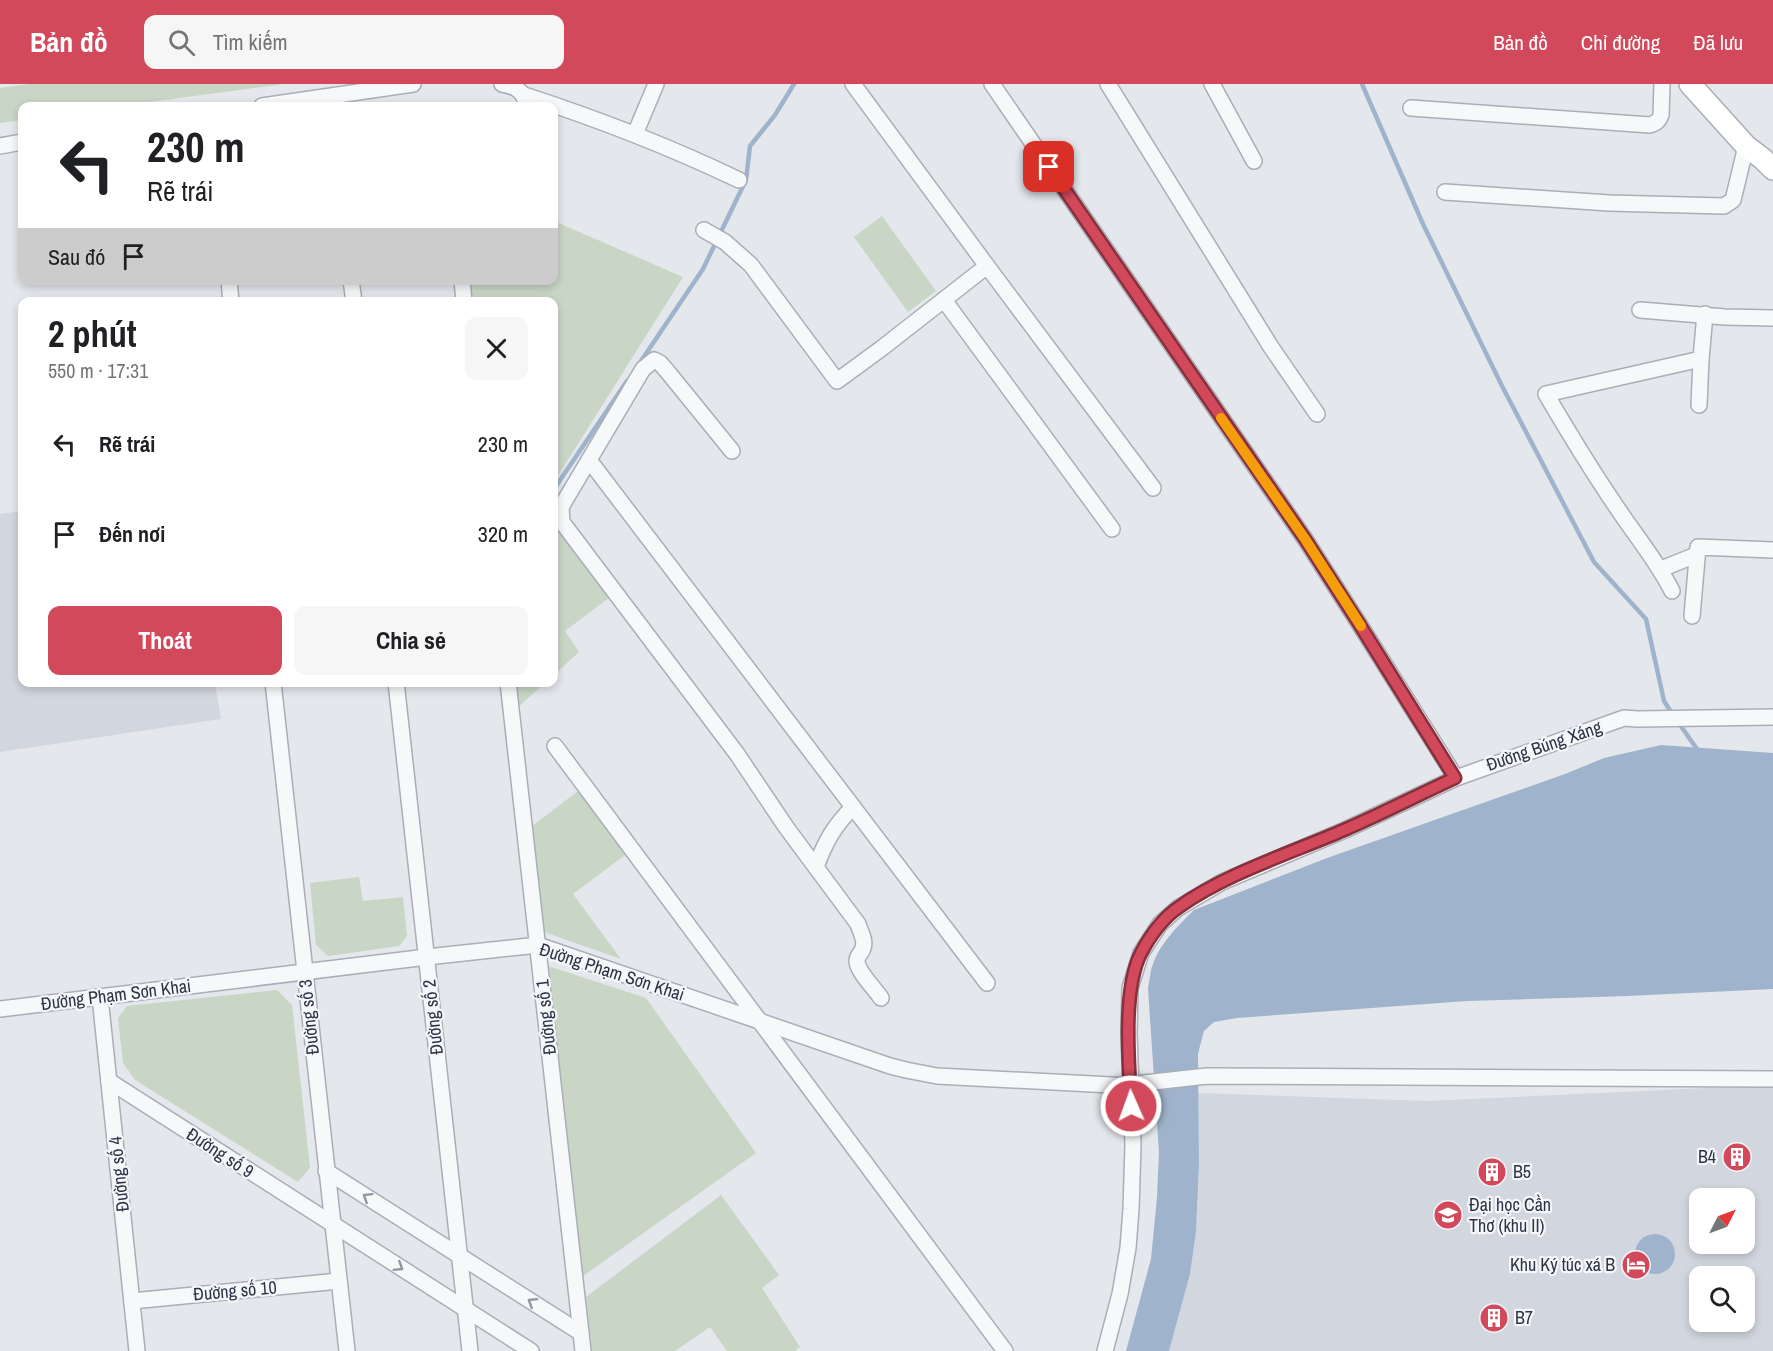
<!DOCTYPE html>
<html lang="vi">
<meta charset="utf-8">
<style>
:root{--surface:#fff;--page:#f6f6f6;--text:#202124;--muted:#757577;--accent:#d1495b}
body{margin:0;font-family:"Archivo Narrow",sans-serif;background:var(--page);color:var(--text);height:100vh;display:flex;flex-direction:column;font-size:22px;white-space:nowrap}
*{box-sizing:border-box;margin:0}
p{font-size:20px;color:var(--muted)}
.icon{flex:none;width:33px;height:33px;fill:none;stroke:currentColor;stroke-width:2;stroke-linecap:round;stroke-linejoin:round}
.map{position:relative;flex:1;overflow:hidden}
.drawer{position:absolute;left:18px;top:213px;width:540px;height:390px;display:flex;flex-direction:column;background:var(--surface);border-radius:12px;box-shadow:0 3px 9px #0003}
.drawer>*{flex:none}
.banner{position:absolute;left:18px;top:18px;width:540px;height:183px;border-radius:12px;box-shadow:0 3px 9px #0003;background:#fff;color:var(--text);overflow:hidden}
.needle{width:39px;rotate:48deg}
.buttons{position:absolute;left:1689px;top:1104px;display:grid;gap:12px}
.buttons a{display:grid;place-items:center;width:66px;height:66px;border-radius:12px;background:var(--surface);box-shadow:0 3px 9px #0003;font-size:30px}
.pin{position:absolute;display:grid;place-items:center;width:51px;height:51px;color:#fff;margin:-26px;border-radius:12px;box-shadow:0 3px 9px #0006}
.me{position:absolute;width:66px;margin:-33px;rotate:358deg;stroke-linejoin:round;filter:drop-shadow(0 0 4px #0008)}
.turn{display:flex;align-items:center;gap:21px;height:126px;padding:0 30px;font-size:27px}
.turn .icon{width:78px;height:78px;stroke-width:2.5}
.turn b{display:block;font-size:42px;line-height:51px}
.then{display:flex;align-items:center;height:57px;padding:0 30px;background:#0003;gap:12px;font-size:22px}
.round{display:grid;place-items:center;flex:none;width:63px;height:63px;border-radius:12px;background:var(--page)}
.summary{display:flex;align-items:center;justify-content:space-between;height:102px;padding:0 30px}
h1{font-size:36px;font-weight:800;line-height:45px}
.primary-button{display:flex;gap:12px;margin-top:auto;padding:12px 30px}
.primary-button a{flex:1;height:69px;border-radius:12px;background:var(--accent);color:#fff;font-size:24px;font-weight:800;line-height:69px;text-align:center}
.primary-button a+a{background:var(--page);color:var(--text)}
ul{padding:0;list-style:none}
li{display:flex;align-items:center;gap:18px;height:90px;padding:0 30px}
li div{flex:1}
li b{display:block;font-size:22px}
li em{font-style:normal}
header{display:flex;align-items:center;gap:36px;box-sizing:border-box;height:84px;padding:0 30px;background:var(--accent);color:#fff}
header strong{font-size:28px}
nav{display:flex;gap:33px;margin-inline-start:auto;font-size:21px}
.search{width:420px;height:54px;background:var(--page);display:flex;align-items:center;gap:15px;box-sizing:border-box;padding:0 21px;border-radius:12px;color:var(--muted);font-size:22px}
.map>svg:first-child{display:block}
.built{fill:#d2d6de;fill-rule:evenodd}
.green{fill:#c9d6c5}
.water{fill:#9fb4cc}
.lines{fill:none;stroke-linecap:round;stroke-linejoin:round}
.stream{stroke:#9fb4cc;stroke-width:4.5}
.street-casing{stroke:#a9aeb7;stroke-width:18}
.secondary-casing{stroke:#a9aeb7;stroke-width:24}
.street{stroke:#f7f8fa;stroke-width:15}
.secondary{stroke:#fff;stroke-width:21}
.oneway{stroke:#9196a0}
.route-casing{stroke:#882f3b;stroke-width:15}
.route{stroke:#d1495b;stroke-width:10}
.slow{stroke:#f59e0b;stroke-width:10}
.labels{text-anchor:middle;stroke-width:4.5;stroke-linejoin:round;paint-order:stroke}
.street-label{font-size:18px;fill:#2b3445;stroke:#f4f6f9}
.poi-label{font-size:18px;fill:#2b3445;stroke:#f4f6f9;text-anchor:start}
</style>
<header>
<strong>Bản đồ</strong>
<div class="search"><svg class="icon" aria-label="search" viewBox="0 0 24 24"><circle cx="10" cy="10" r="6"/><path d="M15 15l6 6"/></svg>Tìm kiếm</div>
<nav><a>Bản đồ</a><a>Chỉ đường</a><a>Đã lưu</a></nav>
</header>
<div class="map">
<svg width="1773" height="1267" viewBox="0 0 1773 1267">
<rect width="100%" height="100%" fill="#e4e7ec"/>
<g class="built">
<path d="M 22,427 L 22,598 L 215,599 L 221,635 L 0,668 L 0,430 Z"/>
<path d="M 1773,998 L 1773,1267 L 1169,1267 L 1190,1190 L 1196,1148 L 1199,1081 L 1198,1009 L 1428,1017 L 1749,1002 ZM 1700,1114 L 1744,1114 L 1744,1160 L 1700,1160 ZM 1700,1192 L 1744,1192 L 1744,1238 L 1700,1238 Z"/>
</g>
<g class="green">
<path d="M 29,0 L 284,0 L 120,22 L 22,22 L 22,36 L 0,39 L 0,4 Z"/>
<path d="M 882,132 L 936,207 L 908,228 L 854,153 Z"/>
<path d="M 554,137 L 683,193 L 554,398 L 554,218 L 471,217 L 469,197 L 554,196 Z"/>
<path d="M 554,438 L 610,513 L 565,547 L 579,568 L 554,591 Z"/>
<path d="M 515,598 L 545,599 L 518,623 Z"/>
<path d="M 582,704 L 629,768 L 573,810 L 621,875 L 544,848 L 531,743 Z"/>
<path d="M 359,793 L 363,817 L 403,813 L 407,852 L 399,862 L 328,872 L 316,861 L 310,799 Z"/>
<path d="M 548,882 L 646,914 L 756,1069 L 583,1192 Z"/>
<path d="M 277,906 L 292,921 L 310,1084 L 298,1098 L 135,996 L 123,979 L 118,934 L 127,922 Z"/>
<path d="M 721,1111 L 779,1191 L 762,1204 L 800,1263 L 795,1267 L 727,1267 L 710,1243 L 675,1267 L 592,1267 L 586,1213 Z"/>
</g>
<g class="water">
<path d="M 1661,661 L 1773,669 L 1773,905 L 1627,912 L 1467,917 L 1237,934 L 1214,938 L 1204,947 L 1201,958 L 1198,970 L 1199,1081 L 1196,1148 L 1190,1190 L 1169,1267 L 1126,1267 L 1151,1175 L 1157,1113 L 1159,1069 L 1148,904 C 1150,896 1150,887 1153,880 C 1160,859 1178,842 1194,826 L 1327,774 L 1565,690 L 1604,674 Z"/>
<circle cx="1655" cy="1170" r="20"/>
</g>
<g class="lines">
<g class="stream">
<path d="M 1362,0 L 1423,140 L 1502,302 L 1594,478 L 1646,535 L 1664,617 L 1673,631"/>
<path d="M 639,280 L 703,185 L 746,96 L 750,62 L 775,31 L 794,0"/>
<path d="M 554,405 L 627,297"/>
<path d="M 1678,638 L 1699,668"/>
</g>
<g class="street-casing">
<g id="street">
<path d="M 502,0 C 514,2 523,6 526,19"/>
<path d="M 853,0 L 987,182 L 1153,404"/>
<path d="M 992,0 L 1305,455 L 1358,538 L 1456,694"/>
<path d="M 1108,0 L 1271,263 L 1317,330"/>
<path d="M 1212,0 L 1254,77"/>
<path d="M 524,11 C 598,35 668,62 739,96"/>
<path d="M 262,22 L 413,0"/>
<path d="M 1411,24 L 1650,41 C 1656,39 1659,37 1661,31 L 1662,0"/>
<path d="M 635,50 L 656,0"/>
<path d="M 0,62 L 22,58"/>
<path d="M 1445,108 L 1609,119 L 1724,122 L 1733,116 L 1746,62"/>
<path d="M 704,146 L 725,158 L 751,181 L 837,297 L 882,264 L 987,182"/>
<path d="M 229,196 L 231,218"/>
<path d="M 351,196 L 354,218"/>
<path d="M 462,196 L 464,218"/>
<path d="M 944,216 L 1112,445"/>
<path d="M 1640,226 L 1725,233 L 1773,234"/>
<path d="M 1699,321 L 1701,275"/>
<path d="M 732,367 L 667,287 L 660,279 L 654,276 L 643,285 L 564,418 L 561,424 L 562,438 L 737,670 L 786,743 L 858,840 C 860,847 866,856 863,864 C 862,869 857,871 857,877 C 857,887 875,905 881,914"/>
<path d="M 589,376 L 987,899"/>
<path d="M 1661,485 L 1696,471"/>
<path d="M 1672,507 C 1658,479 1639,456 1622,431 C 1595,392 1570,351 1546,310 L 1701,275 L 1705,230"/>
<path d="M 1692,532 L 1698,463 L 1773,466"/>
<path d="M 273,598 L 347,1267"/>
<path d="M 396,598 L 470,1267"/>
<path d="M 508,598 L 583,1267"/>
<path d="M 555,662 L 1005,1267"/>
<path d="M 816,783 C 825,758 834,742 853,723"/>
<path d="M 100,913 L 137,1267"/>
<path d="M 0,925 L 427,873 L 538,861 L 890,982 L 906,986 L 937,992 L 1130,1002 L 1144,999 L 1207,992 L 1773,995"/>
<path d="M 109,997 L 531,1267"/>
<path d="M 326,1087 L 581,1249"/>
<path d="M 132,1217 L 339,1197"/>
<path d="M 1105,1267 L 1120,1210 L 1128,1164 L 1131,1125 L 1133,1061 L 1129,950 L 1130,904 L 1141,869 L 1160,840 L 1178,824 L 1222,798 L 1345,746 L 1456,694 L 1624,634 L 1637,635 L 1773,633"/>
</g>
</g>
<g class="secondary-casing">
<path id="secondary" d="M 1690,0 L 1746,62 L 1763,75 L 1773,85"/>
</g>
<use href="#street" class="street"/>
<use href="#secondary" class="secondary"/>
</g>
<defs><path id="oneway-chevron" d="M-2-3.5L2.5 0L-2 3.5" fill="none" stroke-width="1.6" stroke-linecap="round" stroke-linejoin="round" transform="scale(1.5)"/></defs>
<g class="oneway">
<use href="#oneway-chevron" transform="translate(367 1113) rotate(-148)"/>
<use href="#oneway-chevron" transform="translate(399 1183) rotate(32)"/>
<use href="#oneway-chevron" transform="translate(532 1218) rotate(-148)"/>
</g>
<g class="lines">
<g class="route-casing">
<path id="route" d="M 1049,83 L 1305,455 L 1358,538 L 1455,694 C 1418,711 1381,730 1344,746 C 1291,769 1225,790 1179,823 C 1163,834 1150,852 1141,869 C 1122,906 1129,980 1131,1022"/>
</g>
<use href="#route" class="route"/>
<path class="slow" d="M 1221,334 L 1305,455 L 1361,542"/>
</g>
<defs>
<g id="building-disc" transform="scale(1.5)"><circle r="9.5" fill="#d1495b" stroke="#f4f6f9"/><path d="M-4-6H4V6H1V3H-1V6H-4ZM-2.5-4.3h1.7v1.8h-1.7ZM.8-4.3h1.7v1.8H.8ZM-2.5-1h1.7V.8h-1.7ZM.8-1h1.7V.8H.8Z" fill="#fff"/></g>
<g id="university-disc" transform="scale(1.5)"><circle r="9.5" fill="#d1495b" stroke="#f4f6f9"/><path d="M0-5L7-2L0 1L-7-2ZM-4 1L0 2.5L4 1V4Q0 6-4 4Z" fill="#fff"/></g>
<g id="hotel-disc" transform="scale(1.5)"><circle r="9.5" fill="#d1495b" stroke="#f4f6f9"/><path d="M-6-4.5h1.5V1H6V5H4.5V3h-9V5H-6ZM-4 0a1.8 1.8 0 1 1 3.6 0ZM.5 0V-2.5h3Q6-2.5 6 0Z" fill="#fff"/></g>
</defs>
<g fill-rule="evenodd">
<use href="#building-disc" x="1737" y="1073"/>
<use href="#building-disc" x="1492" y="1088"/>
<use href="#university-disc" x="1448" y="1131"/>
<use href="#hotel-disc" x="1636" y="1181"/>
<use href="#building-disc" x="1494" y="1234"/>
</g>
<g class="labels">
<g class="street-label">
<text transform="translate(1544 662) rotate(-19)" y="6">Đường Búng Xáng</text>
<text transform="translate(612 888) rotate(18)" y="6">Đường Phạm Sơn Khai</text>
<text transform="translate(116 911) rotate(-7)" y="6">Đường Phạm Sơn Khai</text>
<text transform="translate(309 933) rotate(-96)" y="6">Đường số 3</text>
<text transform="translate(433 933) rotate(-96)" y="6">Đường số 2</text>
<text transform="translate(546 933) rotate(-96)" y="6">Đường số 1</text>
<text transform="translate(220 1069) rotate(33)" y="6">Đường số 9</text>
<text transform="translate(119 1090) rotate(-96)" y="6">Đường số 4</text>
<text transform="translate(235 1207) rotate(-5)" y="6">Đường số 10</text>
</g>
<g class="poi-label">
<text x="1716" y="1079" text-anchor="end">B4</text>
<text x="1513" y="1094">B5</text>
<text x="1469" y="1127">Đại học Cần<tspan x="1469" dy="21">Thơ (khu II)</tspan></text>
<text x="1615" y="1187" text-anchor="end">Khu Ký túc xá B</text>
<text x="1515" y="1240">B7</text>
</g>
</g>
</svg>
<div class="buttons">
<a><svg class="needle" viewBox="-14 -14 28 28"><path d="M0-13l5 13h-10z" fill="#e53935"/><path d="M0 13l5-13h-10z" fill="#757577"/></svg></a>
<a><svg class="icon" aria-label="search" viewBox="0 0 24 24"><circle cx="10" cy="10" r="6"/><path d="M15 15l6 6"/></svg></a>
</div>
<div class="pin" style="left:1049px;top:83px;background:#d93025"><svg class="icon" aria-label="arrive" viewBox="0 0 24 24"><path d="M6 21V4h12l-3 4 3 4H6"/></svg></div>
<svg class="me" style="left:1131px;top:1022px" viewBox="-20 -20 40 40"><circle r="17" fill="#d1495b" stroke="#fff" stroke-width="3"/><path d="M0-11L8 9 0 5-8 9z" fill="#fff"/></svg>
<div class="banner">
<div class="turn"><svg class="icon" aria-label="left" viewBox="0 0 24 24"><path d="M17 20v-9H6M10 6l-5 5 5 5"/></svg><div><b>230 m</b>Rẽ trái</div></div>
<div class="then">Sau đó<svg class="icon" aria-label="arrive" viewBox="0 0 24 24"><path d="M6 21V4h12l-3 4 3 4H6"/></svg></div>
</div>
<section class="drawer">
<div class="summary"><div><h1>2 phút</h1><p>550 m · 17:31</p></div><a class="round"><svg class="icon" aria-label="close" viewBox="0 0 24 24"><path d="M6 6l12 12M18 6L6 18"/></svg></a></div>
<ul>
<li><svg class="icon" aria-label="left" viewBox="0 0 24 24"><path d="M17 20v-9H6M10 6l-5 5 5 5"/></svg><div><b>Rẽ trái</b></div><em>230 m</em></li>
<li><svg class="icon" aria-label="arrive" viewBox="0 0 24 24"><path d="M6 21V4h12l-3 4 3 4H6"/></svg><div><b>Đến nơi</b></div><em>320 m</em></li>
</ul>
<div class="primary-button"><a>Thoát</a><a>Chia sẻ</a></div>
</section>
</div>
